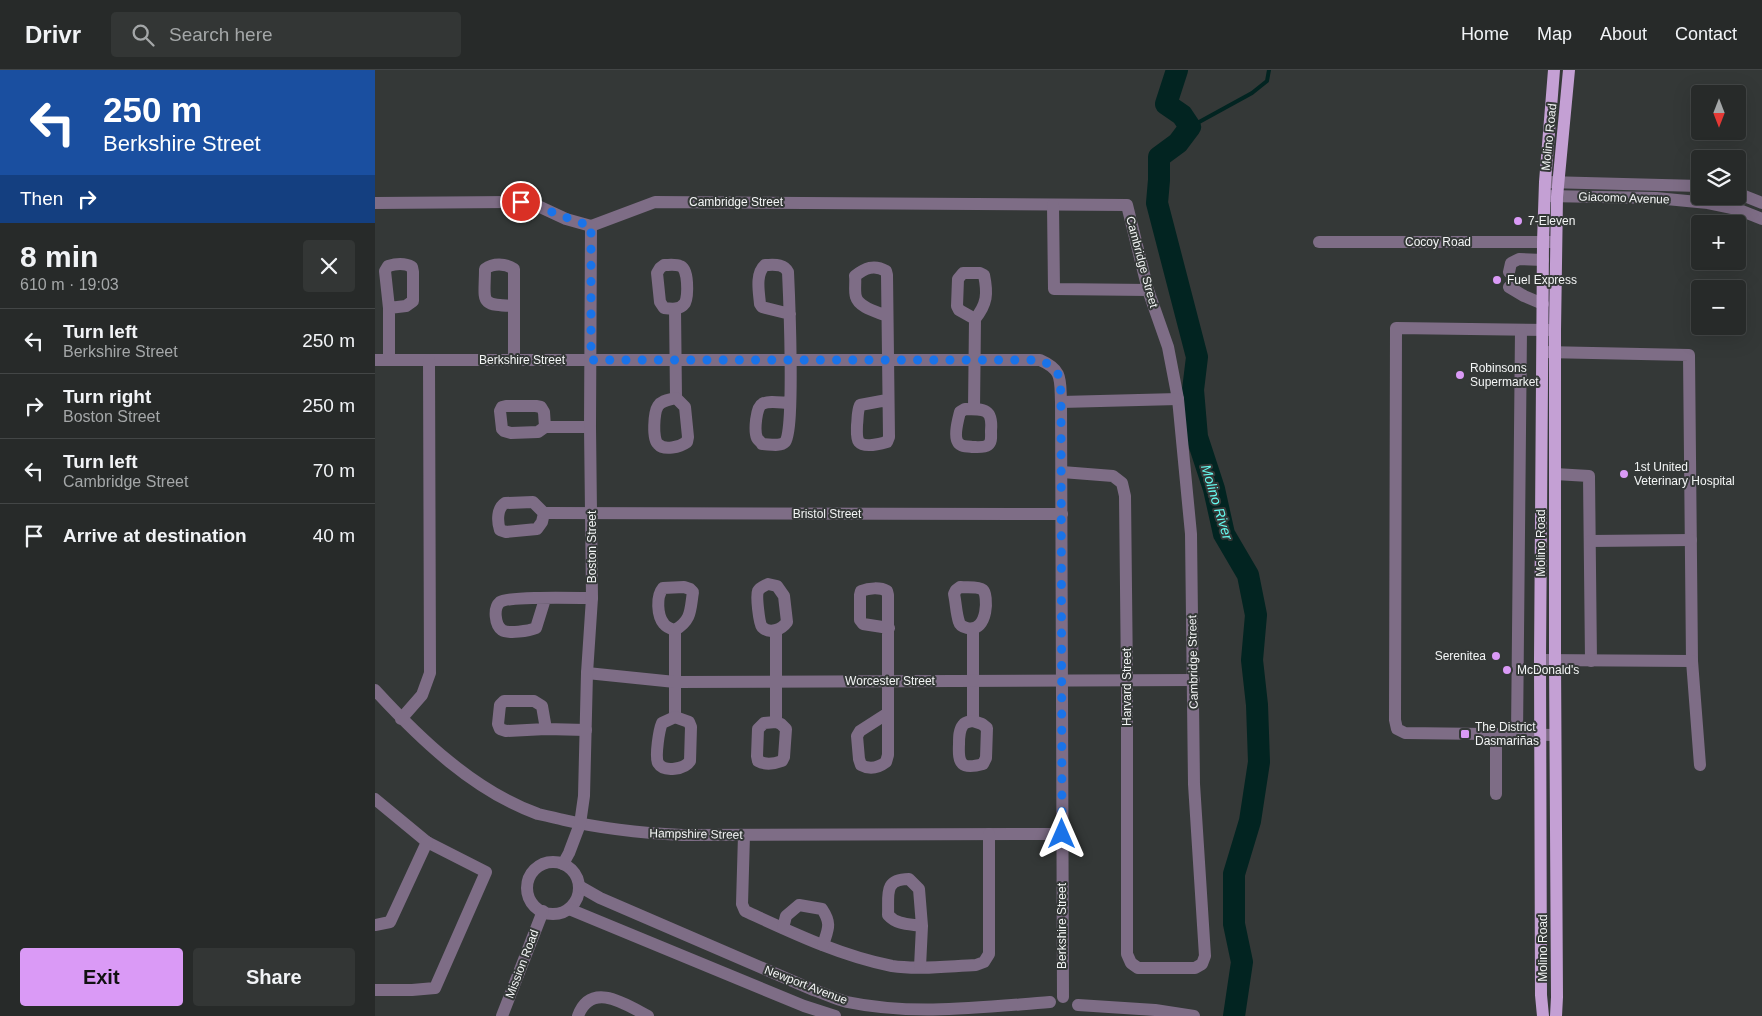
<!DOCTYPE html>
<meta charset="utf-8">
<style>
:root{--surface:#272a29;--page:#333635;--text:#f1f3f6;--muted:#a4a7a8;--line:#434646;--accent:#da9af6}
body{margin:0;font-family:Helvetica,sans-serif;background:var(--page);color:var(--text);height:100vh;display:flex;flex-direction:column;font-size:19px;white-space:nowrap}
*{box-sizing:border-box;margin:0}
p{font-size:16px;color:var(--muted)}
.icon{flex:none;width:28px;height:28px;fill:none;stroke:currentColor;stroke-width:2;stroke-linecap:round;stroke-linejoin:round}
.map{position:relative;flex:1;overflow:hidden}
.details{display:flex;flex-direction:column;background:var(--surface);width:375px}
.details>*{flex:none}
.hud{background:#1a4fa0;color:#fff;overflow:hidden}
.needle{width:32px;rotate:180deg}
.buttons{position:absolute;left:1316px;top:15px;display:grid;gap:10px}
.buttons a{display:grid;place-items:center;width:55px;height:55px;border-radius:5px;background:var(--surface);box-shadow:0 5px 20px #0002,0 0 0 1px var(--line);font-size:25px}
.pin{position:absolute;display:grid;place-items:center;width:42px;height:42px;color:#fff;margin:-21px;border:2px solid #fff;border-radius:50%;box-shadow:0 1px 5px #0007}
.me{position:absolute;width:55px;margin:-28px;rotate:0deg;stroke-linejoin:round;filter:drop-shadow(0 0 4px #0008)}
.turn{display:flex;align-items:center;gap:18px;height:105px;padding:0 20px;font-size:22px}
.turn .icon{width:65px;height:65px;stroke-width:2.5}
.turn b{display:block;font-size:35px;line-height:42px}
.then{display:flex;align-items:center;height:48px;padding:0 20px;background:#0003;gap:10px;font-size:19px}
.round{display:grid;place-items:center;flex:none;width:52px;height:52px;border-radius:5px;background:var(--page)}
.summary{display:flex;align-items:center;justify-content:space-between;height:85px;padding:0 20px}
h1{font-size:30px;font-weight:700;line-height:38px}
.button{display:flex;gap:10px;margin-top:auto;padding:10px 20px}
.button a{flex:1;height:58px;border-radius:5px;background:var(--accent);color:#111;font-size:20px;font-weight:700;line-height:58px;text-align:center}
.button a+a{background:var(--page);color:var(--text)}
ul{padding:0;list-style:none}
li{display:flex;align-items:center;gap:15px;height:65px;padding:0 20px;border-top:1px solid var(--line)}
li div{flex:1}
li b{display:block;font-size:19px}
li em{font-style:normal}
header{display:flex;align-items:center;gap:30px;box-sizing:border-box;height:70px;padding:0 25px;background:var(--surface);border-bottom:1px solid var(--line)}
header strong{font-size:24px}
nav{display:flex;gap:28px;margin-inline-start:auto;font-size:18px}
.search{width:350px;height:45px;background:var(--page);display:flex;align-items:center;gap:12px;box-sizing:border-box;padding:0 18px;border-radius:5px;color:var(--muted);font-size:19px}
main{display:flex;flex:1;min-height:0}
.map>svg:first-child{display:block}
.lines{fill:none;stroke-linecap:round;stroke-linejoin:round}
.stream{stroke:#022421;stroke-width:4}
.river{stroke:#022421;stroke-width:22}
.minor{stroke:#7e6d86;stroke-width:12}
.major{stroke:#c4a0d4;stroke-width:12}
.route{stroke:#1a73e8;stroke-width:9;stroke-dasharray:0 16.2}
.poi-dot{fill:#da9af6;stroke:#343837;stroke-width:2}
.labels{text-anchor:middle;stroke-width:4;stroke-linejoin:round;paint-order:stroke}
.street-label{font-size:12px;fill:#f3f5f5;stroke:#343837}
.poi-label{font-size:12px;fill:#f3f5f5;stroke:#343837;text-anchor:start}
.water-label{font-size:14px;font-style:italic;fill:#66fbf0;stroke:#343837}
</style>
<header>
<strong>Drivr</strong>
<div class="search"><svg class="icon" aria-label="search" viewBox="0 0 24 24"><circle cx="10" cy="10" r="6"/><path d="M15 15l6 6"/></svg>Search here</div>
<nav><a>Home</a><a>Map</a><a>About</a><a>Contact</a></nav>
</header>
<main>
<section class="details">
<div class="hud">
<div class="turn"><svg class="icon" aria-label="left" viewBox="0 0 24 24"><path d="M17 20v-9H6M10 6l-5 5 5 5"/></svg><div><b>250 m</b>Berkshire Street</div></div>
<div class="then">Then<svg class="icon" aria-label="right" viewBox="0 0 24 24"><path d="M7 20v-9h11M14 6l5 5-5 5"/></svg></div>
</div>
<div class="summary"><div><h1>8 min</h1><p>610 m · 19:03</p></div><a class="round"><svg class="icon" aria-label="close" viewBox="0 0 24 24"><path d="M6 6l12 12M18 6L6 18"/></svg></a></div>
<ul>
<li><svg class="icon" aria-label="left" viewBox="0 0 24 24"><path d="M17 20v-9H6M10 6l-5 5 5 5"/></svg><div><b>Turn left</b><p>Berkshire Street</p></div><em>250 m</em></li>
<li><svg class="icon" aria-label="right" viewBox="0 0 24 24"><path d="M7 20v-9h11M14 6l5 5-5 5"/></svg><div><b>Turn right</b><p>Boston Street</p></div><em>250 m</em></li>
<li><svg class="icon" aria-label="left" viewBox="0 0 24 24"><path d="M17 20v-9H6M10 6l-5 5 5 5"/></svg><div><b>Turn left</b><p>Cambridge Street</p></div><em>70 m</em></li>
<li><svg class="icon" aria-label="arrive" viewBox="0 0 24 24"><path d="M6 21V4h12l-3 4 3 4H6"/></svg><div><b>Arrive at destination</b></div><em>40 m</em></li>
</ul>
<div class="button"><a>Exit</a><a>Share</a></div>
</section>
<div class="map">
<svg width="1387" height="946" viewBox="0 0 1387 946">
<rect width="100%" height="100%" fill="#343837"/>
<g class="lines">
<path class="stream" d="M 815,57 L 877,23 L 892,11 L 894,0"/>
<path class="river" d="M 802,0 L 791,34 L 807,45 L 815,57 L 803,73 L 784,87 L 784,110 L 782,133 L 822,287 L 818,320 L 822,367 L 839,419 L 849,464 L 873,505 L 881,545 L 877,590 L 882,635 L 884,692 L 875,751 L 859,804 L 859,854 L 867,892 L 859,946"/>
<g class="minor">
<path d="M 1172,112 L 1325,116"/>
<path d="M 1362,123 L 1387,133"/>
<path d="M 1171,126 L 1281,128 L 1333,133 L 1362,139 L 1387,149"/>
<path d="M 0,133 L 146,132 L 163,136 L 191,149 L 216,156 L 280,132 L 752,135 L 773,220 L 793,277 L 803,329 L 816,464 L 819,714 L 830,886 L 827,894 L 820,898 L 763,898 L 756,893 L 752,884 L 752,610 L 750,426 L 747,413 L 738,406 L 687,402"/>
<path d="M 678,135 L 679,219 L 773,220"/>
<path d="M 944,172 L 1181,172"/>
<path d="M 289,195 C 294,195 301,194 305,196 C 314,198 313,226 310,233 C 305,240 297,239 289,238 L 285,232 L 282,203 L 285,198 Z"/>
<path d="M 1134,202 L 1136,193 L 1144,189 L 1168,190"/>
<path d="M 1134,217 L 1149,226 L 1168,234"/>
<path d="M 14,238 L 31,236 L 38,231 L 38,202 L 37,197 C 30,193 20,194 13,196 L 10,201 L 14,238 L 14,290"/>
<path d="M 300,239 L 301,328"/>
<path d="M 415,244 L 387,237 L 385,234 C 384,222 380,204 390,195 C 398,195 409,193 413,202 C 414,223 420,363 410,372 C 405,377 394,374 387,374 C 386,372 383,370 382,368 C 379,361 381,337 387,334 C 394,330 407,333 415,333"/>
<path d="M 1178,260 L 1021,258 L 1020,650 L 1022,659 L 1030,663 L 1180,665"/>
<path d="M 1169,282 L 1314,285 L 1317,591 L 1325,695"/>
<path d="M 0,290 L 665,290 C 688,300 685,309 686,332 L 688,927"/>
<path d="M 139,290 L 139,199 C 130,193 118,193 110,199 C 110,232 103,235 139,236"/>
<path d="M 301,328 L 310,337 L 313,367 L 312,372 C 305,377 289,381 283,374 C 277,369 279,342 283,336 C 287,330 294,330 301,328 Z"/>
<path d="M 512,330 L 485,335 C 482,342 483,348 482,355 C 482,360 481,368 484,372 C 489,378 505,374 512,372 L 514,367 L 512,205 L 511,201 C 499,194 490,198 480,206 C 481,212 479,221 481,227 C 484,238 503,242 512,246"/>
<path d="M 686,332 L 803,329"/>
<path d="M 590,339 C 610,339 618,339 616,361 C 616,366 617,372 613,375 C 609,378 602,377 597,377 C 594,376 589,377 586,375 C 577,371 583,350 585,342 Z"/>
<path d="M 599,339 L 600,249 C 612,234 613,224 609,205 L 605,203 L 588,203 L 583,209 L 582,236 L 584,240 L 600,249"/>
<path d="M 170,357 L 169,342 L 166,337 L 161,336 L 131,336 L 127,337 L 125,341 L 127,359 L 129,361 L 136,363 L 163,362 L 170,357 L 215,357"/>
<path d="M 1180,404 L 1214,406 L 1216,591"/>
<path d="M 158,432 L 169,443 L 167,452 L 162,459 L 131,462 L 125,460 C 122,451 122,438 130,433 Z"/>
<path d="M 169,443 L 687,444"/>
<path d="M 1215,471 L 1316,470"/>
<path d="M 393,514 L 402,516 L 409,526 L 412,552 C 407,559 395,565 387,557 C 384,553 381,526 383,521 C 385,517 389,516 393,514 Z"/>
<path d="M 309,517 L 315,519 L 318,522 C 315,540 317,550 300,560 C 296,559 292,558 289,554 C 282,546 281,526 288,518 Z"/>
<path d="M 585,517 C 592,518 603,516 608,520 C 613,524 614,563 592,558 C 588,557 585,556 584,552 C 581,543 581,533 579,524 L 581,520 Z"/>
<path d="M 170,529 L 161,558 C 154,561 133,564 127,560 C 120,555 118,538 125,532 C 134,526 202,528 217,528"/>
<path d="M 598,559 L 598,651"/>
<path d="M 300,560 L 300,647"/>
<path d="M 1165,590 L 1317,591"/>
<path d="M 212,603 L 300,612 L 819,610"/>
<path d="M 0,620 C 45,669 99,721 163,744 C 172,746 181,748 189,750 C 228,759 267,763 307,765 L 687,764"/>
<path d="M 513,643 L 485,661 L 482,666 L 484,689 L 486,695 C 495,700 503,698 511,692 L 513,685 L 513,525 L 512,521 C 505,517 494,518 486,521 L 485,525 L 485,550 L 488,554 L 514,558"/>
<path d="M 300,647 L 314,652 L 316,657 L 315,691 C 310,699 289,703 283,693 C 280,686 284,660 287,653 Z"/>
<path d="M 26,649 L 47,625 L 55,603 L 54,290"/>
<path d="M 598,651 L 607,654 L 612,658 L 611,688 L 608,694 C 586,700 583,694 584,674 C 584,667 584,660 588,655 C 591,651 594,652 598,651 Z"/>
<path d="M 401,652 L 406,654 L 411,659 L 409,687 L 407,691 C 399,694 390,695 383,691 L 382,686 L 383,659 L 389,653 Z"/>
<path d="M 401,652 L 401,561"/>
<path d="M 171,659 L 167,636 L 159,631 L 129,631 L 125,635 L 123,654 L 125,659 L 131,661 L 171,659 L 211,660"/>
<path d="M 1121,664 L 1121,724"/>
<path d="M 1142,665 L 1146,260"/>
<path d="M 0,729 L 52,772 L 111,802 L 60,918 L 37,920 L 0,920"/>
<path d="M 369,765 L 367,834 L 370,841 C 418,863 466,886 517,896 C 543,900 575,896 601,895 L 609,892 L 614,884 L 614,764"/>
<circle cx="178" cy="818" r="26"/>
<path d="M 188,794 L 194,783 L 205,754 L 209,726 L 212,603 L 217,528 L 215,357 L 216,156"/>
<path d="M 204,816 L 225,828 L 436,919 C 448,923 460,929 472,932 C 539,946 607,937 675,932"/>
<path d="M 194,839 L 429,936 L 460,946"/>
<path d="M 0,855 L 15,852 L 52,772"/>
<path d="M 408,858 L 411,846 L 424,835 L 447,839 C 457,854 453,859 448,875"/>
<path d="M 545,897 L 547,856 L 544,819 L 534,809 C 508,809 514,825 513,845 C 522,855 534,854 547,856"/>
<path d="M 703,935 L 780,940 L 819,946"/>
<path d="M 127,946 L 168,841"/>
<path d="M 203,946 C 216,910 252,935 273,946"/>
</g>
<g class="major">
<path d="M 1168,946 L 1166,925 L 1165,590 L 1168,172 L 1170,112 L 1179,0"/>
<path d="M 1181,946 L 1182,927 L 1180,590 L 1180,260 L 1182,127 L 1194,0"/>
</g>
</g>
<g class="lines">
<path class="route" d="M 146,132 C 170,138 193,149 216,156 L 216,290 L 665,290 C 688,300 685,309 686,332 L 687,764"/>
</g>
<g class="poi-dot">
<circle cx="1143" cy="151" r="5"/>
<circle cx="1122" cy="210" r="5"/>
<circle cx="1085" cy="305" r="5"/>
<circle cx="1249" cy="404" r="5"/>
<circle cx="1121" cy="586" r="5"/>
<circle cx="1132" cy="600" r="5"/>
<rect x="1085" y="659" width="10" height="10" rx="2.5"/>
</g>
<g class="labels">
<g class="street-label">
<text transform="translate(1174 67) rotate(-84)" y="4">Molino Road</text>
<text transform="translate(1249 128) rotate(2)" y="4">Giacomo Avenue</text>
<text x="361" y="136">Cambridge Street</text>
<text x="1063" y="176">Cocoy Road</text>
<text transform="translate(767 192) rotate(75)" y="4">Cambridge Street</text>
<text x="147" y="294">Berkshire Street</text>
<text x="452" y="448">Bristol Street</text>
<text transform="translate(1166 473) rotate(-90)" y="4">Molino Road</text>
<text transform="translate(217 477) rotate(-90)" y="4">Boston Street</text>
<text transform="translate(818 592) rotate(-91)" y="4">Cambridge Street</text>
<text x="515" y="615">Worcester Street</text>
<text transform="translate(752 617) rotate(-90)" y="4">Harvard Street</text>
<text transform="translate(321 764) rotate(1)" y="4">Hampshire Street</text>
<text transform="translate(687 856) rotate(-90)" y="4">Berkshire Street</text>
<text transform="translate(1168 878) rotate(-90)" y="4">Molino Road</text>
<text transform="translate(147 894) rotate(-69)" y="4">Mission Road</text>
<text transform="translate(431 915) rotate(21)" y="4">Newport Avenue</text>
</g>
<g class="poi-label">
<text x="1153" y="155">7-Eleven</text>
<text x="1132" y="214">Fuel Express</text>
<text x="1095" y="302">Robinsons<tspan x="1095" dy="14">Supermarket</tspan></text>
<text x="1259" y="401">1st United<tspan x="1259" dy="14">Veterinary Hospital</tspan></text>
<text x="1111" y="590" text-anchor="end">Serenitea</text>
<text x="1142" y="604">McDonald's</text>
<text x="1100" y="661">The District<tspan x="1100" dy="14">Dasmariñas</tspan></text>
</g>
<g class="water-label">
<text transform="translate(842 432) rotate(73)" y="5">Molino River</text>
</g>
</g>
</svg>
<div class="buttons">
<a><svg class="needle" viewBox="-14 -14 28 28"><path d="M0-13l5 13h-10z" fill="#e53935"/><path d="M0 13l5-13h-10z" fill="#a4a7a8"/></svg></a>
<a><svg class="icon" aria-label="layers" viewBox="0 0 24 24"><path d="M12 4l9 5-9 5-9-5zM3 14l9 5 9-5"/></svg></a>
<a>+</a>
<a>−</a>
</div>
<div class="pin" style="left:146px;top:132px;background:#d93025"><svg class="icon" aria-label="arrive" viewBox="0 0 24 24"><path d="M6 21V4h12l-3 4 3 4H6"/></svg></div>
<svg class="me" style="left:687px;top:764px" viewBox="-20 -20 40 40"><path d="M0-17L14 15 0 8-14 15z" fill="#1a73e8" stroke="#fff" stroke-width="4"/></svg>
</div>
</main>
